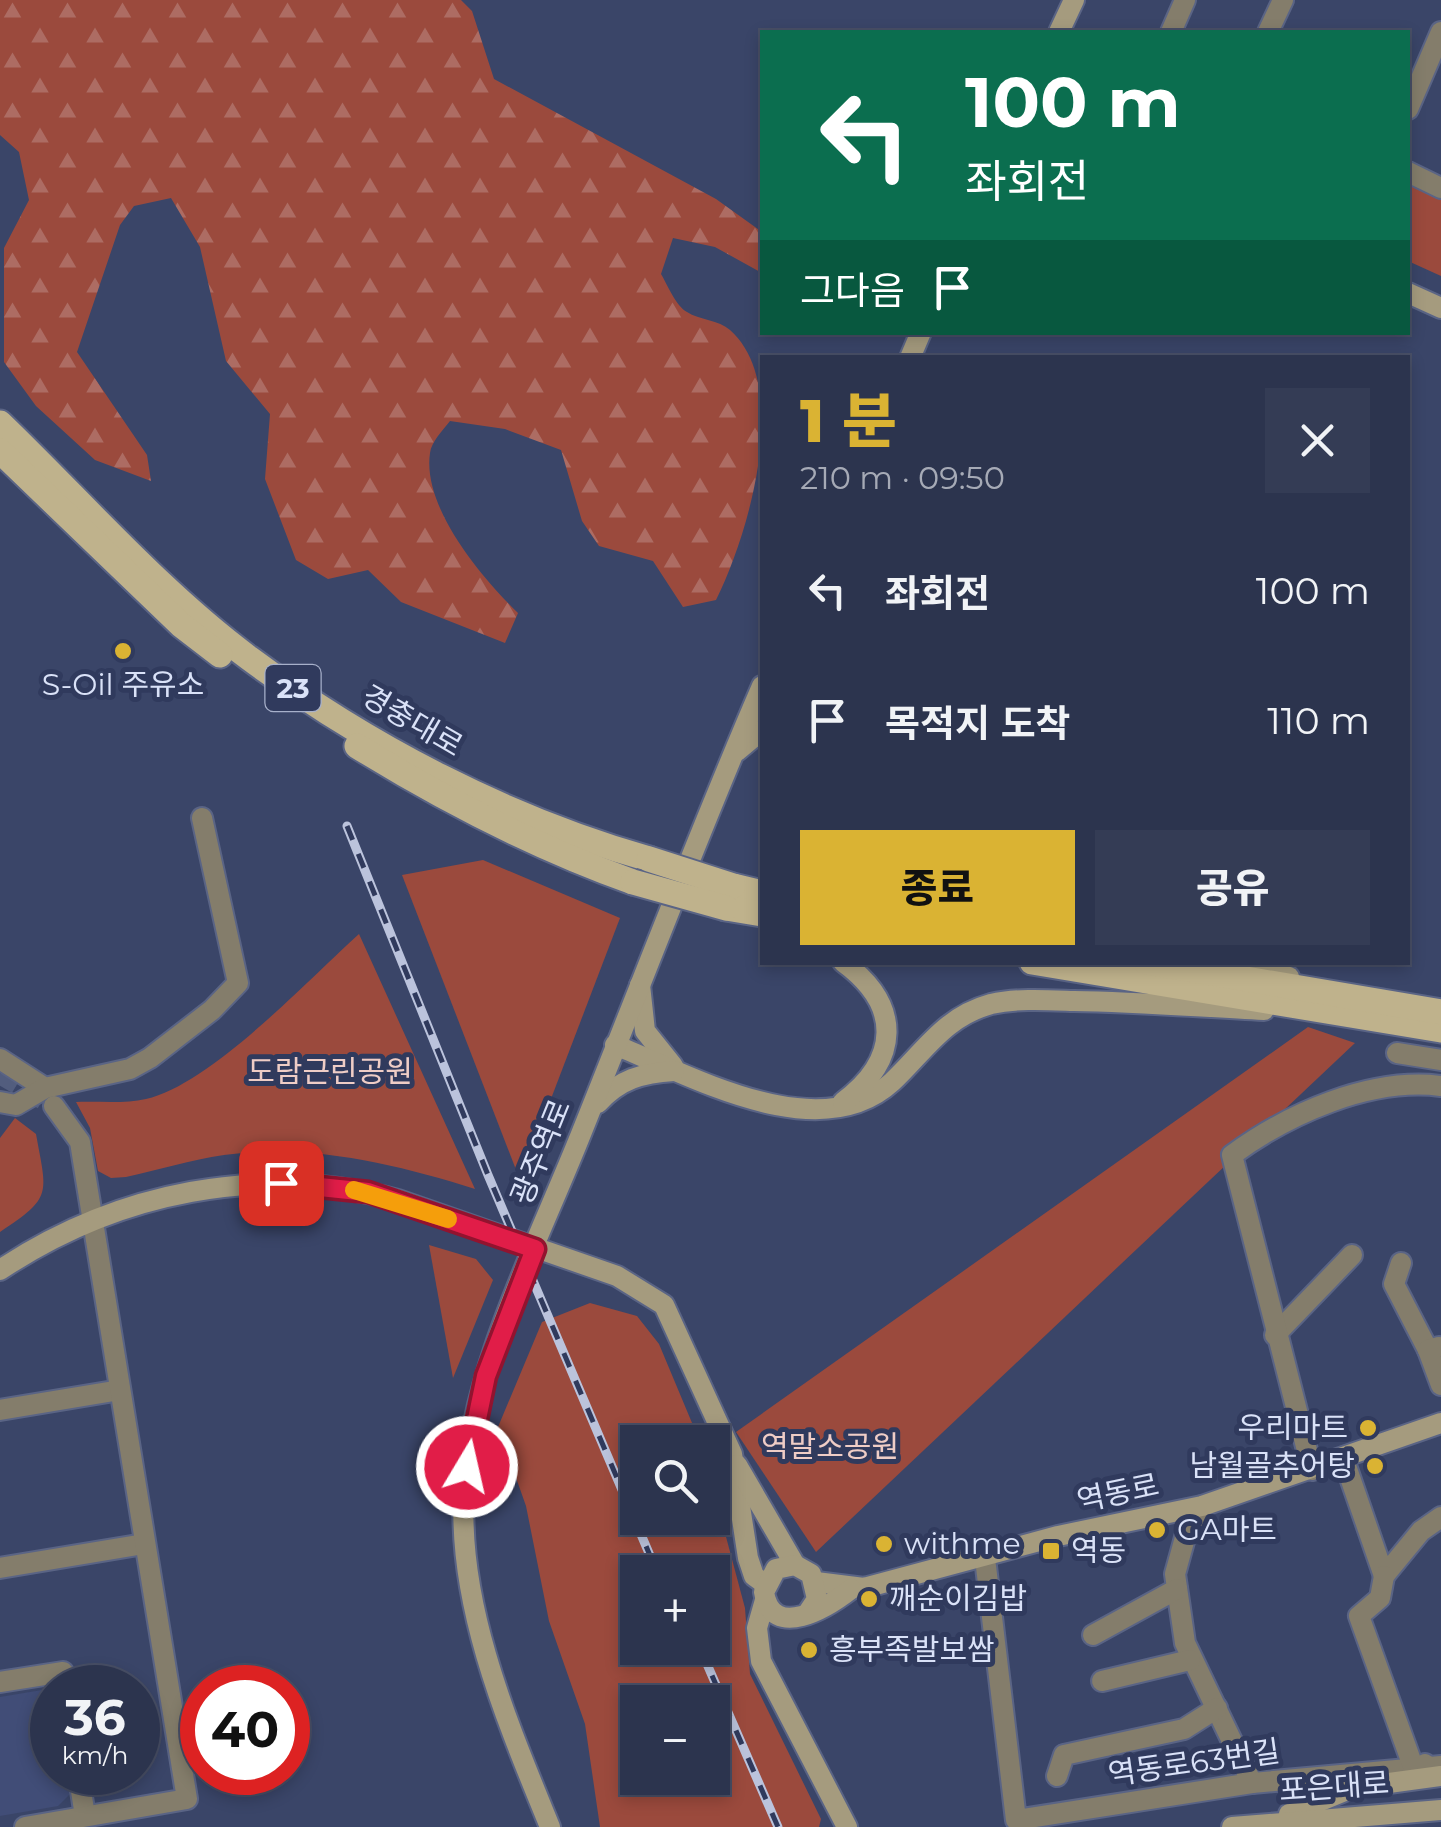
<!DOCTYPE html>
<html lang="ko">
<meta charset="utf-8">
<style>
:root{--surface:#2c344e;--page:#343c55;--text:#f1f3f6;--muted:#a6aab6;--line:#484f66;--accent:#dab333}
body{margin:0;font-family:Montserrat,"Noto Sans KR",sans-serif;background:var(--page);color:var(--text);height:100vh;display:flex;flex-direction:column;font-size:38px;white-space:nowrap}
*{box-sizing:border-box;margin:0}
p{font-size:32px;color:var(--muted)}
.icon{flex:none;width:55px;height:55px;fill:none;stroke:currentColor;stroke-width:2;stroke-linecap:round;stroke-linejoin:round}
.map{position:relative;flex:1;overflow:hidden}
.sheet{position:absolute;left:760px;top:355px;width:650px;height:610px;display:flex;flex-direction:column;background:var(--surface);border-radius:0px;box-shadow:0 5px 15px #0003,0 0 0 2px var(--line)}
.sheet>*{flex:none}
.banner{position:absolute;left:760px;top:30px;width:650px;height:305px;border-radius:0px;box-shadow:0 5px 15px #0003,0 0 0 2px var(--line);background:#0b6e4f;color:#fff;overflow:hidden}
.buttons{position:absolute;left:620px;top:1425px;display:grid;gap:20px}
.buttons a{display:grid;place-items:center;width:110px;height:110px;border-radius:0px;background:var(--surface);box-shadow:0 5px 15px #0003,0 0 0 2px var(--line);font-size:50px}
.speed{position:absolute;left:30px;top:1665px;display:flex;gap:20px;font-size:50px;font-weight:700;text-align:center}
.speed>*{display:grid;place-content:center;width:130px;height:130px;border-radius:50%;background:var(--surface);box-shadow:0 5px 15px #0003,0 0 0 2px var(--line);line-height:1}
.speed small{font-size:25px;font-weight:400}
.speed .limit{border:15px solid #d22;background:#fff;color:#111}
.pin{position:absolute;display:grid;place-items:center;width:85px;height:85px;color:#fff;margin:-42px;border-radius:20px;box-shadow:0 5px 15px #0006}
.me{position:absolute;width:110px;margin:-55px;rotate:9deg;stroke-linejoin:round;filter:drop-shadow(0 0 8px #0008)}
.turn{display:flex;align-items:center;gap:35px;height:210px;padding:0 40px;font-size:45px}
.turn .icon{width:130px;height:130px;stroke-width:2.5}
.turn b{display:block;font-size:70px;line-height:85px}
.then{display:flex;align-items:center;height:95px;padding:0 40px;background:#0003;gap:20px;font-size:38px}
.round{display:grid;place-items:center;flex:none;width:105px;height:105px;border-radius:0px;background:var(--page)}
.head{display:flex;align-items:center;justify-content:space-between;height:170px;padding:0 40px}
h1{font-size:60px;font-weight:800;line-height:75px;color:var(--accent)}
.primary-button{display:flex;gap:20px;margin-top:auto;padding:20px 40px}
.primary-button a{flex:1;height:115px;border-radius:0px;background:var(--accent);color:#111;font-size:40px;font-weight:800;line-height:115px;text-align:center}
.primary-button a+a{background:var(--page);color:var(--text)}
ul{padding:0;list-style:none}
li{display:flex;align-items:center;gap:30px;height:130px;padding:0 40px}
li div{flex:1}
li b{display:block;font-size:38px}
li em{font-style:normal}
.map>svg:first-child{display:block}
.built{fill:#414d77}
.forest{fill:url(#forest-firs)}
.green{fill:#9b4a3d;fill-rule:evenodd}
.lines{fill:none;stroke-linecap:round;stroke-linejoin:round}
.street-tunnel{stroke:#525d7e;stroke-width:20;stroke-dasharray:20 10;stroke-linecap:butt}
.street-casing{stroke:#5a6485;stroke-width:24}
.secondary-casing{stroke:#5a6485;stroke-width:24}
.primary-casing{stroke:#5a6485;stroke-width:29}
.street{stroke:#847d6b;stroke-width:20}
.secondary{stroke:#a59b7e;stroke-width:20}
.primary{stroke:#bfb28c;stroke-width:25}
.rail-casing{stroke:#bbc3dc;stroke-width:9}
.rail{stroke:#303a5d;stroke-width:5;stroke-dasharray:15;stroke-linecap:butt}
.primary-bridge-casing{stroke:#5a6485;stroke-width:29;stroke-linecap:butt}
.primary-bridge{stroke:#bfb28c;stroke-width:25}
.route-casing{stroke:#92132f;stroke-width:25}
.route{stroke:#e11d48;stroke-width:18}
.slow{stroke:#f59e0b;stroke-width:18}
.poi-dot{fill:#dab333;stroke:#303a5d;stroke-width:4}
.labels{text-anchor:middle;stroke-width:10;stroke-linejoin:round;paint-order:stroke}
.shield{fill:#303a5d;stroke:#a7b0ca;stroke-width:2.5}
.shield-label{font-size:28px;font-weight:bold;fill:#dae2f8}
.poi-label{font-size:30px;fill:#dae2f8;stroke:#303a5d;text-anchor:start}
.street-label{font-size:30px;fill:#dae2f8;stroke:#303a5d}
.park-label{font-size:30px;fill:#efcdc6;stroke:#303a5d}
</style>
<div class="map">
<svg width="1441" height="1827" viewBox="0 0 1441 1827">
<defs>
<pattern id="forest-firs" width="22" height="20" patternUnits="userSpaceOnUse" patternTransform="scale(2.5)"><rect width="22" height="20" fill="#9b4a3d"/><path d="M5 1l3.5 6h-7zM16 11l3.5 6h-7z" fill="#ad6c63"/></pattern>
</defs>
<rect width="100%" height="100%" fill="#3a4568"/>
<path class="built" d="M 42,1690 L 52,1698 L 52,1772 L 66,1773 L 70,1794 L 58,1806 L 0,1816 L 0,1697 Z"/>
<path class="forest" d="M 0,0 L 461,0 L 472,11 L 494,79 L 716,199 L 762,232 L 762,273 L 715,247 L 673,238 L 661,274 C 668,286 676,306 687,312 C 699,320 719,320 730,330 C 793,386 748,536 716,600 L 683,607 L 653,561 L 599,546 L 582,521 L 561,450 L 505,429 L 450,421 C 443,430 431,442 430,453 C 422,507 481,577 518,613 L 505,643 L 401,602 L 368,570 L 328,579 L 296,560 L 265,479 L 270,414 L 226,361 L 200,247 L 171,198 L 134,206 L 120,225 L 77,352 L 147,455 L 151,481 L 95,460 L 36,406 L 4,362 L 4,248 L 29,200 L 19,152 L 0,135 Z"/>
<g class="green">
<path d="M 1408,181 L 1441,196 L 1441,276 L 1408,261 Z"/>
<path d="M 483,860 L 620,918 L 520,1180 L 402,875 Z"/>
<path d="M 359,934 L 475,1189 C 396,1164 308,1143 224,1155 C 191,1160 158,1170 126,1177 L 111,1178 L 98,1171 L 90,1128 L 76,1102 C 98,1101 125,1104 146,1099 C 211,1084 308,980 359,934 Z"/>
<path d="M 1308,1027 L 1355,1043 L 816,1552 L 736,1432 Z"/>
<path d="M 15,1118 L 36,1134 C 47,1195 53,1197 0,1232 L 0,1138 Z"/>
<path d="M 429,1245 L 476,1259 L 493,1280 L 453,1378 Z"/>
<path d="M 590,1303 L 637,1316 L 659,1344 L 700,1442 L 638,1442 L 638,1518 L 712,1518 L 713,1488 L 745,1608 L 750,1674 L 821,1819 L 819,1827 L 600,1827 L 585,1724 L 549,1621 L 526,1506 L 498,1427 L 542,1322 ZM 712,1572 L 712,1648 L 638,1648 L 638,1572 ZM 712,1702 L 712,1778 L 638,1778 L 638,1702 Z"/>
</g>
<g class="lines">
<path class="street-tunnel" d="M 0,1074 L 45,1101"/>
<g class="street-casing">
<g id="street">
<path d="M 1171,32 L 1185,0"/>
<path d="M 1268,32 L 1283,0"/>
<path d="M 1408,109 L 1441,32"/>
<path d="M 1408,172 L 1441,188"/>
<path d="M 1397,1053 L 1441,1060"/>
<path d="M 0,1059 L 45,1088"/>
<path d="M 0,1102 L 16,1105 L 45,1088 L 130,1069 L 150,1058 L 212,1010 L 238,983 L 202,818"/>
<path d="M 1401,1263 L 1394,1284 L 1428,1350"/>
<path d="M 1275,1335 L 1352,1255"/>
<path d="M 1439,1347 L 1428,1350 L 1441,1385"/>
<path d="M 0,1410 L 120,1390"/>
<path d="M 1344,1460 L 1384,1576 L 1421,1531 L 1441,1517"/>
<path d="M 1312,1470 L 1232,1155 C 1288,1114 1370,1077 1441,1086"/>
<path d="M 1202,1506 L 1186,1534 L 1175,1574 L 1185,1643 L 1252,1783"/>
<path d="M 985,1558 L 1016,1820 L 1252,1783 L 1441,1766"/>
<path d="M 0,1568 L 144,1544"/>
<path d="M 1384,1576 L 1380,1598 L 1359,1616 L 1414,1769 L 1425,1764"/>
<path d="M 1093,1635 L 1177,1589"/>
<path d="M 1102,1681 L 1190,1660"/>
<path d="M 0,1682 L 63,1672 L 66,1688"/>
<path d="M 78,1772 L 85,1816"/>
<path d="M 1057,1776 L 1064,1755 L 1184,1729 L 1217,1708"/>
<path d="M 25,1827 L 187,1799 L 80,1142 L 54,1106"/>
</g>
</g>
<g class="secondary-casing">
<g id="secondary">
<path d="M 1059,32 L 1074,0"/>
<path d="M 1408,293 L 1441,308"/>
<path d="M 910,358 L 921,332"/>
<path d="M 737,751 L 762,730"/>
<path d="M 1242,962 L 1289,977"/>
<path d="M 640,985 L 645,1031 L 673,1066"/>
<path d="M 615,1045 C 690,1075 819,1149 892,1082 C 925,1051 944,1017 991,1004 C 1018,998 1047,1000 1074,1001 C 1138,1002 1201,1007 1264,1010"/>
<path d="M 843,1102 C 899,1060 903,1006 843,962"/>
<path d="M 598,1103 C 620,1079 642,1073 674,1071"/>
<path d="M 0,1270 C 117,1192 260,1163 398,1200 L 617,1276 L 664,1305 L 732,1454 L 748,1558 L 754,1576 L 765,1584"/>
<path d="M 737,1465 L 795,1565"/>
<path d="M 816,1582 L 864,1588 L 1058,1536 L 1202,1506 L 1441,1423"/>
<path d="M 765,1600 L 757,1628 L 761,1661 L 847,1827"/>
<path d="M 807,1614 L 817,1599 L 811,1574 L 795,1565 L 776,1569 L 764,1592 C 772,1642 828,1607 851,1589"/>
<path d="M 1289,1814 L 1352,1788 L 1441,1776"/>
<path d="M 550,1827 C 508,1724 457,1606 464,1492 C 472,1368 535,1249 581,1134 C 641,985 698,834 762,686"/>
<path d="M 1232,1827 L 1441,1810"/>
</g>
</g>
<g class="primary-casing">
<g id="primary">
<path d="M 0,423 C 81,501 159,591 249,658 C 369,747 506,818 649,859"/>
<path d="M 0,451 L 181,625 L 220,655"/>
<path d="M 357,746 C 446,801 535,847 633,882"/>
<path d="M 733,886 L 762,893"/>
<path d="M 726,908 L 762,914"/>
<path d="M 1032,962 L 1441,1030"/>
<path d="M 1146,962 L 1441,1012"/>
</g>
</g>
<use href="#street" class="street"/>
<use href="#secondary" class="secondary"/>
<use href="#primary" class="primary"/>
<g class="rail-casing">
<g id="rail">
<path d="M 347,826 L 488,1175 L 657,1572"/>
<path d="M 700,1648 L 778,1827"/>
</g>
</g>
<use href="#rail" class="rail"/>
<g class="primary-bridge-casing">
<g id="primary-bridge">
<path d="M 649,859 L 733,886"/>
<path d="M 633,882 L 726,908"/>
</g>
</g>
<use href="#primary-bridge" class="primary-bridge"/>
</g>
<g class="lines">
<g class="route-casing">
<path id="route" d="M 281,1183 L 368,1192 L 535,1249 L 486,1376 L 467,1467"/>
</g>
<use href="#route" class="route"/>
<path class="slow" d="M 354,1190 L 448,1219"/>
</g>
<g class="poi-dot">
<circle cx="123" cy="651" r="10"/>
<circle cx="1368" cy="1428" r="10"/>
<circle cx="1375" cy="1466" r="10"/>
<circle cx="1157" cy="1530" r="10"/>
<circle cx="884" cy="1544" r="10"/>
<rect x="1041" y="1541" width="20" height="20" rx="5"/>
<circle cx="869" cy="1599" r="10"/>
<circle cx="809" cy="1650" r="10"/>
</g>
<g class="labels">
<rect class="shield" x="265.5" y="665" width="55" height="46" rx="8"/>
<g class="shield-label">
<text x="293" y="698">23</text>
</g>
<g class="poi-label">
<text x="123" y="695" text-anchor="middle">S-Oil 주유소</text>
<text x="1348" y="1438" text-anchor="end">우리마트</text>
<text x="1355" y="1476" text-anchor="end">남월골추어탕</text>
<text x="1177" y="1540">GA마트</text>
<text x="904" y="1554">withme</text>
<text x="1071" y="1561">역동</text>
<text x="889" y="1609">깨순이김밥</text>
<text x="829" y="1660">흥부족발보쌈</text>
</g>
<g class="street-label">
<text transform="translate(412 721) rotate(30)" y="10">경충대로</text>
<text transform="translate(541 1152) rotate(-68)" y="10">광주역로</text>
<text transform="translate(1118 1493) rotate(-12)" y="10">역동로</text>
<text transform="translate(1194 1763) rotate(-8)" y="10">역동로63번길</text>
<text transform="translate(1334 1787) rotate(-4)" y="10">포은대로</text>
</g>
<g class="park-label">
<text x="330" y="1082">도람근린공원</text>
<text x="830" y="1457">역말소공원</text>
</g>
</g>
</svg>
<div class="buttons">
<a><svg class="icon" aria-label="search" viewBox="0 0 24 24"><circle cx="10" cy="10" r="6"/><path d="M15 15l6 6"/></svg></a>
<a>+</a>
<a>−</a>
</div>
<div class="speed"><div>36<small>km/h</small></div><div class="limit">40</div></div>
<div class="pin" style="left:281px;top:1183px;background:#d93025"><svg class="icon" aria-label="arrive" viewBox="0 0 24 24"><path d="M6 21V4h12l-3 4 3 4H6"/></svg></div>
<svg class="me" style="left:467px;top:1467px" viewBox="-20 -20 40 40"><circle r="17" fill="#e11d48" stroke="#fff" stroke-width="3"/><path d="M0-11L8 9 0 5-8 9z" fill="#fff"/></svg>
<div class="banner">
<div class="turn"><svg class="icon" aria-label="left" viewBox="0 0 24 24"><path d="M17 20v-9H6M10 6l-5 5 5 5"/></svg><div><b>100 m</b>좌회전</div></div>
<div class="then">그다음<svg class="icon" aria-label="arrive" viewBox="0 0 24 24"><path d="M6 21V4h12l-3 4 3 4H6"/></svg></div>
</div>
<section class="sheet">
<div class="head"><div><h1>1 분</h1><p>210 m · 09:50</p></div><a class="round"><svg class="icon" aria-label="close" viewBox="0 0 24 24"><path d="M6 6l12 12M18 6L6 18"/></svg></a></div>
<ul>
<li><svg class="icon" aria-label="left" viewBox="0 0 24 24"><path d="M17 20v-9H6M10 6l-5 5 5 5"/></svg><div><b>좌회전</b></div><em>100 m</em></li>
<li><svg class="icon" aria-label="arrive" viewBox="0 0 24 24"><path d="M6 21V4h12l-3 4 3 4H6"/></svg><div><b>목적지 도착</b></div><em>110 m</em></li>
</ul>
<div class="primary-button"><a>종료</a><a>공유</a></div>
</section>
</div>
